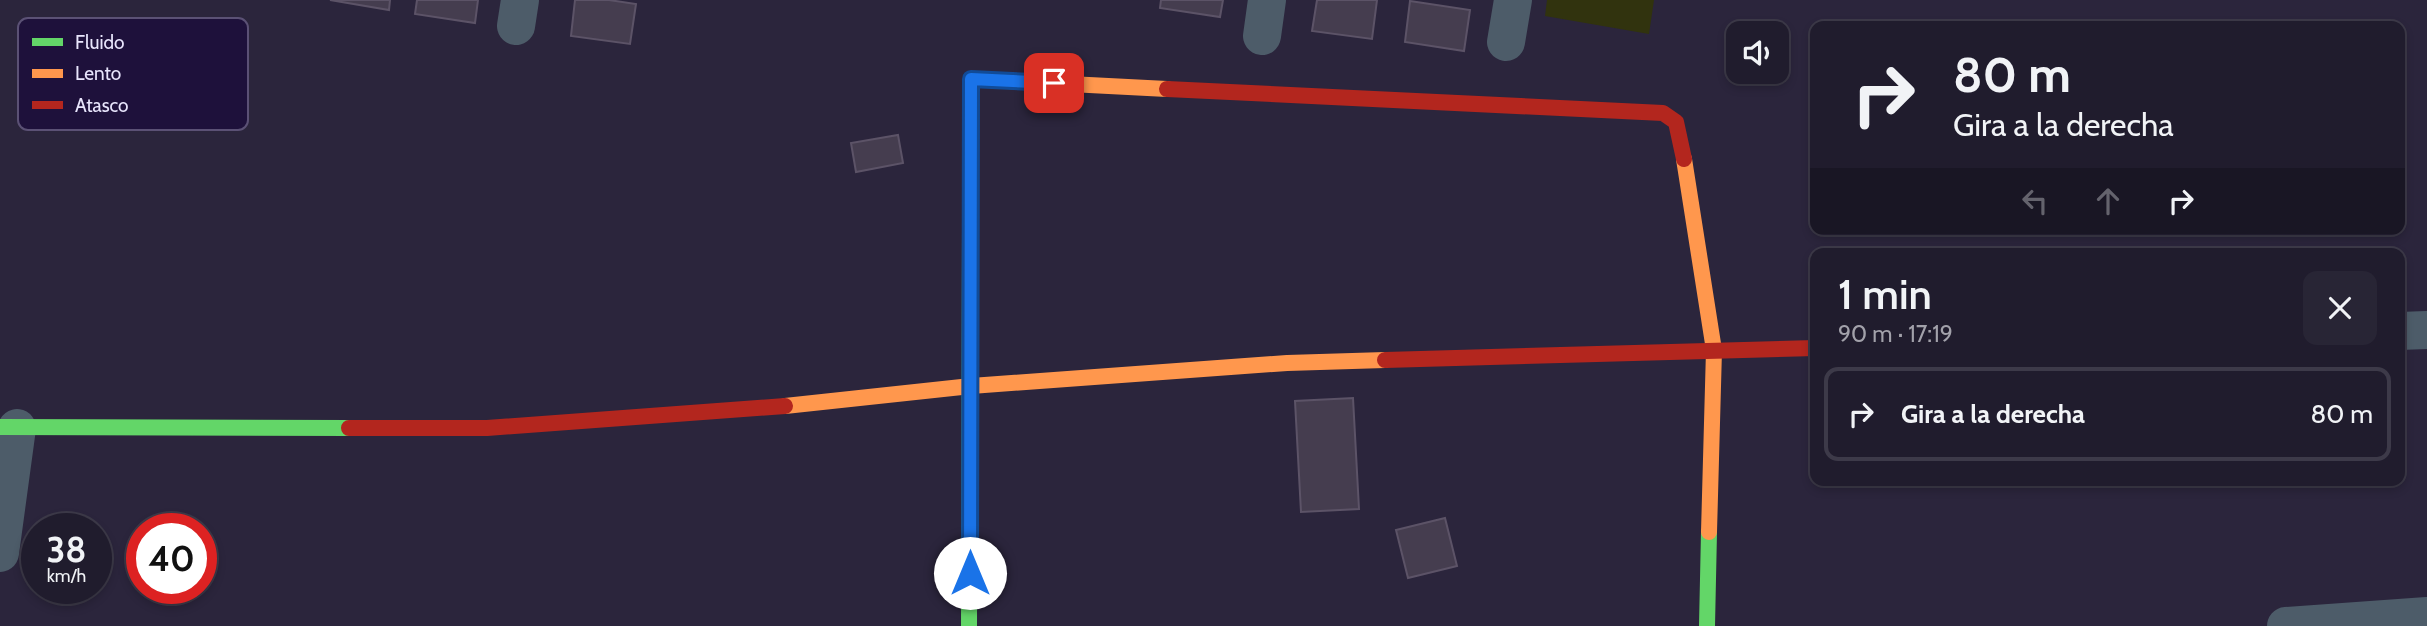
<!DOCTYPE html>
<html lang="es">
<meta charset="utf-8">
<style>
:root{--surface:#201c2d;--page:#282535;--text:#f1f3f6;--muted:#a2a1aa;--line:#3d3a49}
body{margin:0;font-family:Cabin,sans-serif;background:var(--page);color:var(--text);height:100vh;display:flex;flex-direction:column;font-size:26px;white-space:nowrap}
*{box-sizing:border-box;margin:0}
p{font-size:23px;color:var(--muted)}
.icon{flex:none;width:38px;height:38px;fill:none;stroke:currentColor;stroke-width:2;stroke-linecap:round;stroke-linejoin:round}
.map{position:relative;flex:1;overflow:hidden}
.panel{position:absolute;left:1810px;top:248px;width:595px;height:238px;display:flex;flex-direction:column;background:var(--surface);border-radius:14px;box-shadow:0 4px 10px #0003,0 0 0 2px var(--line)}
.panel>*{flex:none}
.banner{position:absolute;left:1810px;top:21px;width:595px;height:214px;border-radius:14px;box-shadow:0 4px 10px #0003,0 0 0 2px var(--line);background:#201c2d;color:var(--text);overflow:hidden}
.controls{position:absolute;left:1726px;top:21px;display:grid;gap:14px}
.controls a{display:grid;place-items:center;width:63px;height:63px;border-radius:14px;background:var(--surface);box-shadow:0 4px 10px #0003,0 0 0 2px var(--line);font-size:35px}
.speed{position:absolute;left:21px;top:513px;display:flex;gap:14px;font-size:35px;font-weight:700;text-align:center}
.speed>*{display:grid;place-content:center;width:91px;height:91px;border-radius:50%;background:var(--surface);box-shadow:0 4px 10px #0003,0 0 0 2px var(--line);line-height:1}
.speed small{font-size:18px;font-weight:400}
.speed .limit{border:10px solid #d22;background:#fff;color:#111}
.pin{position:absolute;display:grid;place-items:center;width:60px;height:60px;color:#fff;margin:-30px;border-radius:14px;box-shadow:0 4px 10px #0006}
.me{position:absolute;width:77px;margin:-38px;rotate:0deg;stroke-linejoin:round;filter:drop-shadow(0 0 5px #0008)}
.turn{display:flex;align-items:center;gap:24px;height:147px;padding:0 28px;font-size:32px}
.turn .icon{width:91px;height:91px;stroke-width:2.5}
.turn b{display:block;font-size:49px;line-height:60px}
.lanes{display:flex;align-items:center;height:66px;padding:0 28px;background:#0003;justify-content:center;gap:35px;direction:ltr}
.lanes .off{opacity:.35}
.round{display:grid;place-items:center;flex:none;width:74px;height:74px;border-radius:14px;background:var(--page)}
.summary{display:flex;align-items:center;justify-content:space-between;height:119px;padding:0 28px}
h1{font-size:42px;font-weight:600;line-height:52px}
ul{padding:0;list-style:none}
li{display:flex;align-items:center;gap:21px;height:94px;margin:0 14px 10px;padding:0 14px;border:4px solid var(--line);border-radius:14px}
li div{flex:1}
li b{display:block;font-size:26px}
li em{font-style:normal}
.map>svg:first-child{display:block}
.green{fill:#31330e}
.building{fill:#453d4f;stroke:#5c5367;stroke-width:2}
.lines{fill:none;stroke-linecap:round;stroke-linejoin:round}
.street{stroke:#4d5c69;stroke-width:38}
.fast{stroke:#63d668;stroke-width:16}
.slow{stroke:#ff974d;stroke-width:16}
.jam{stroke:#b3261e;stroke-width:16}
.route-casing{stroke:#114b97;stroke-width:18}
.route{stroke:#1a73e8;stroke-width:12}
.key{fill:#1e113b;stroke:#5b5175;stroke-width:2}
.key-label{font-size:19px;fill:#e8e5fc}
</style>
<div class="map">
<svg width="2427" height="626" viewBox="0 0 2427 626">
<rect width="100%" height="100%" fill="#2b253c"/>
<path class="green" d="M 1547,0 L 1654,0 L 1649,34 L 1545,16 Z"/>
<g class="building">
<path d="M 330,0 L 390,0 L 389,10 Z"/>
<path d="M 417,0 L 478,0 L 475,23 L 415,14 Z"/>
<path d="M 575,0 L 609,0 L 636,4 L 630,44 L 571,36 Z"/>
<path d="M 1161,0 L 1223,0 L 1220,17 L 1160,8 Z"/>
<path d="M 1317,0 L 1377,0 L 1372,39 L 1312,31 Z"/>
<path d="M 1410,1 L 1470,10 L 1464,51 L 1405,42 Z"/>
<path d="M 898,135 L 903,163 L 856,172 L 851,143 Z"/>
<path d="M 1353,398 L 1359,509 L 1301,512 L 1295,401 Z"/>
<path d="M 1445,518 L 1457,566 L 1408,578 L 1396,530 Z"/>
</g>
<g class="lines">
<g class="street">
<path d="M 516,26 L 520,0"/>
<path d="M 1262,36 L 1267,0"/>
<path d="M 1506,42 L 1513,0"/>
<path d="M 2399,331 L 2427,330"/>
<path d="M 0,553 L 17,428"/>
<path d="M 2286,626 L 2427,616"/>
</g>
<g class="fast">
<path d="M 0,427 L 349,428"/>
<path d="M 969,626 L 970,230"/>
<path d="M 1707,626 L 1709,532"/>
</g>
<g class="slow">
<path d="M 1684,159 L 1714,350 L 1709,532"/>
<path d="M 970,230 L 971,79 L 1167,89"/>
<path d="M 785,406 L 971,386 L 1287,363 L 1385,360"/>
</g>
<g class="jam">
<path d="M 1167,89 L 1663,113 L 1676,122 L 1684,159"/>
<path d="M 1385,360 L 1815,348"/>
<path d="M 349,428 L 487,428 L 785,406"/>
</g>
</g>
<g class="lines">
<g class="route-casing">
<path id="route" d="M 970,573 L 971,79 L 1054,83"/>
</g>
<use href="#route" class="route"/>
</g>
<rect x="18" y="18" width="230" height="112" rx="10" class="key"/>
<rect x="32" y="38" width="31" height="8" fill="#63d668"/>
<rect x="32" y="69" width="31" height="9" fill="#ff974d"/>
<rect x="32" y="101" width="31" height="8" fill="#b3261e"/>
<g class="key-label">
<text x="75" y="49">Fluido</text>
<text x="75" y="80">Lento</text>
<text x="75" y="112">Atasco</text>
</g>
</svg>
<div class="controls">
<a><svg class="icon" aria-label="sound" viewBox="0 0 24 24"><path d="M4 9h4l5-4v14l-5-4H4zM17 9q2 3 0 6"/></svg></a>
</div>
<div class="speed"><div>38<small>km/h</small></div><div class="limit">40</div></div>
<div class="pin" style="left:1054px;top:83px;background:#d93025"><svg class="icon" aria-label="arrive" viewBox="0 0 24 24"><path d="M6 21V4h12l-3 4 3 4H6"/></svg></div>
<svg class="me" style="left:970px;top:573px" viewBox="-20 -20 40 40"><circle r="19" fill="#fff"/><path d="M0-13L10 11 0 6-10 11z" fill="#1a73e8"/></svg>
<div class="banner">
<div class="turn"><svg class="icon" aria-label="right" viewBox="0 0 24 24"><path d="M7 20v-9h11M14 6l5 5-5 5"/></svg><div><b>80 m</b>Gira a la derecha</div></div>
<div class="lanes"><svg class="icon off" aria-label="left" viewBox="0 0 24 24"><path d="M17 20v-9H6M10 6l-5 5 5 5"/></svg><svg class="icon off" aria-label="ahead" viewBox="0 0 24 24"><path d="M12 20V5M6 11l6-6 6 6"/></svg><svg class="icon" aria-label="right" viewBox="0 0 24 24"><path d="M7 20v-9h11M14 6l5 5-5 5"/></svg></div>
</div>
<section class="panel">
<div class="summary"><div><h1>1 min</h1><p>90 m · 17:19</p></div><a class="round"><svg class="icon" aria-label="close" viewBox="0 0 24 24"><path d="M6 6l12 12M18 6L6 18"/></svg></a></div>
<ul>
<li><svg class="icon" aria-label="right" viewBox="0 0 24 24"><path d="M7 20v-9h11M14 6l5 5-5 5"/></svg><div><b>Gira a la derecha</b></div><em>80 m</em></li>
</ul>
</section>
</div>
